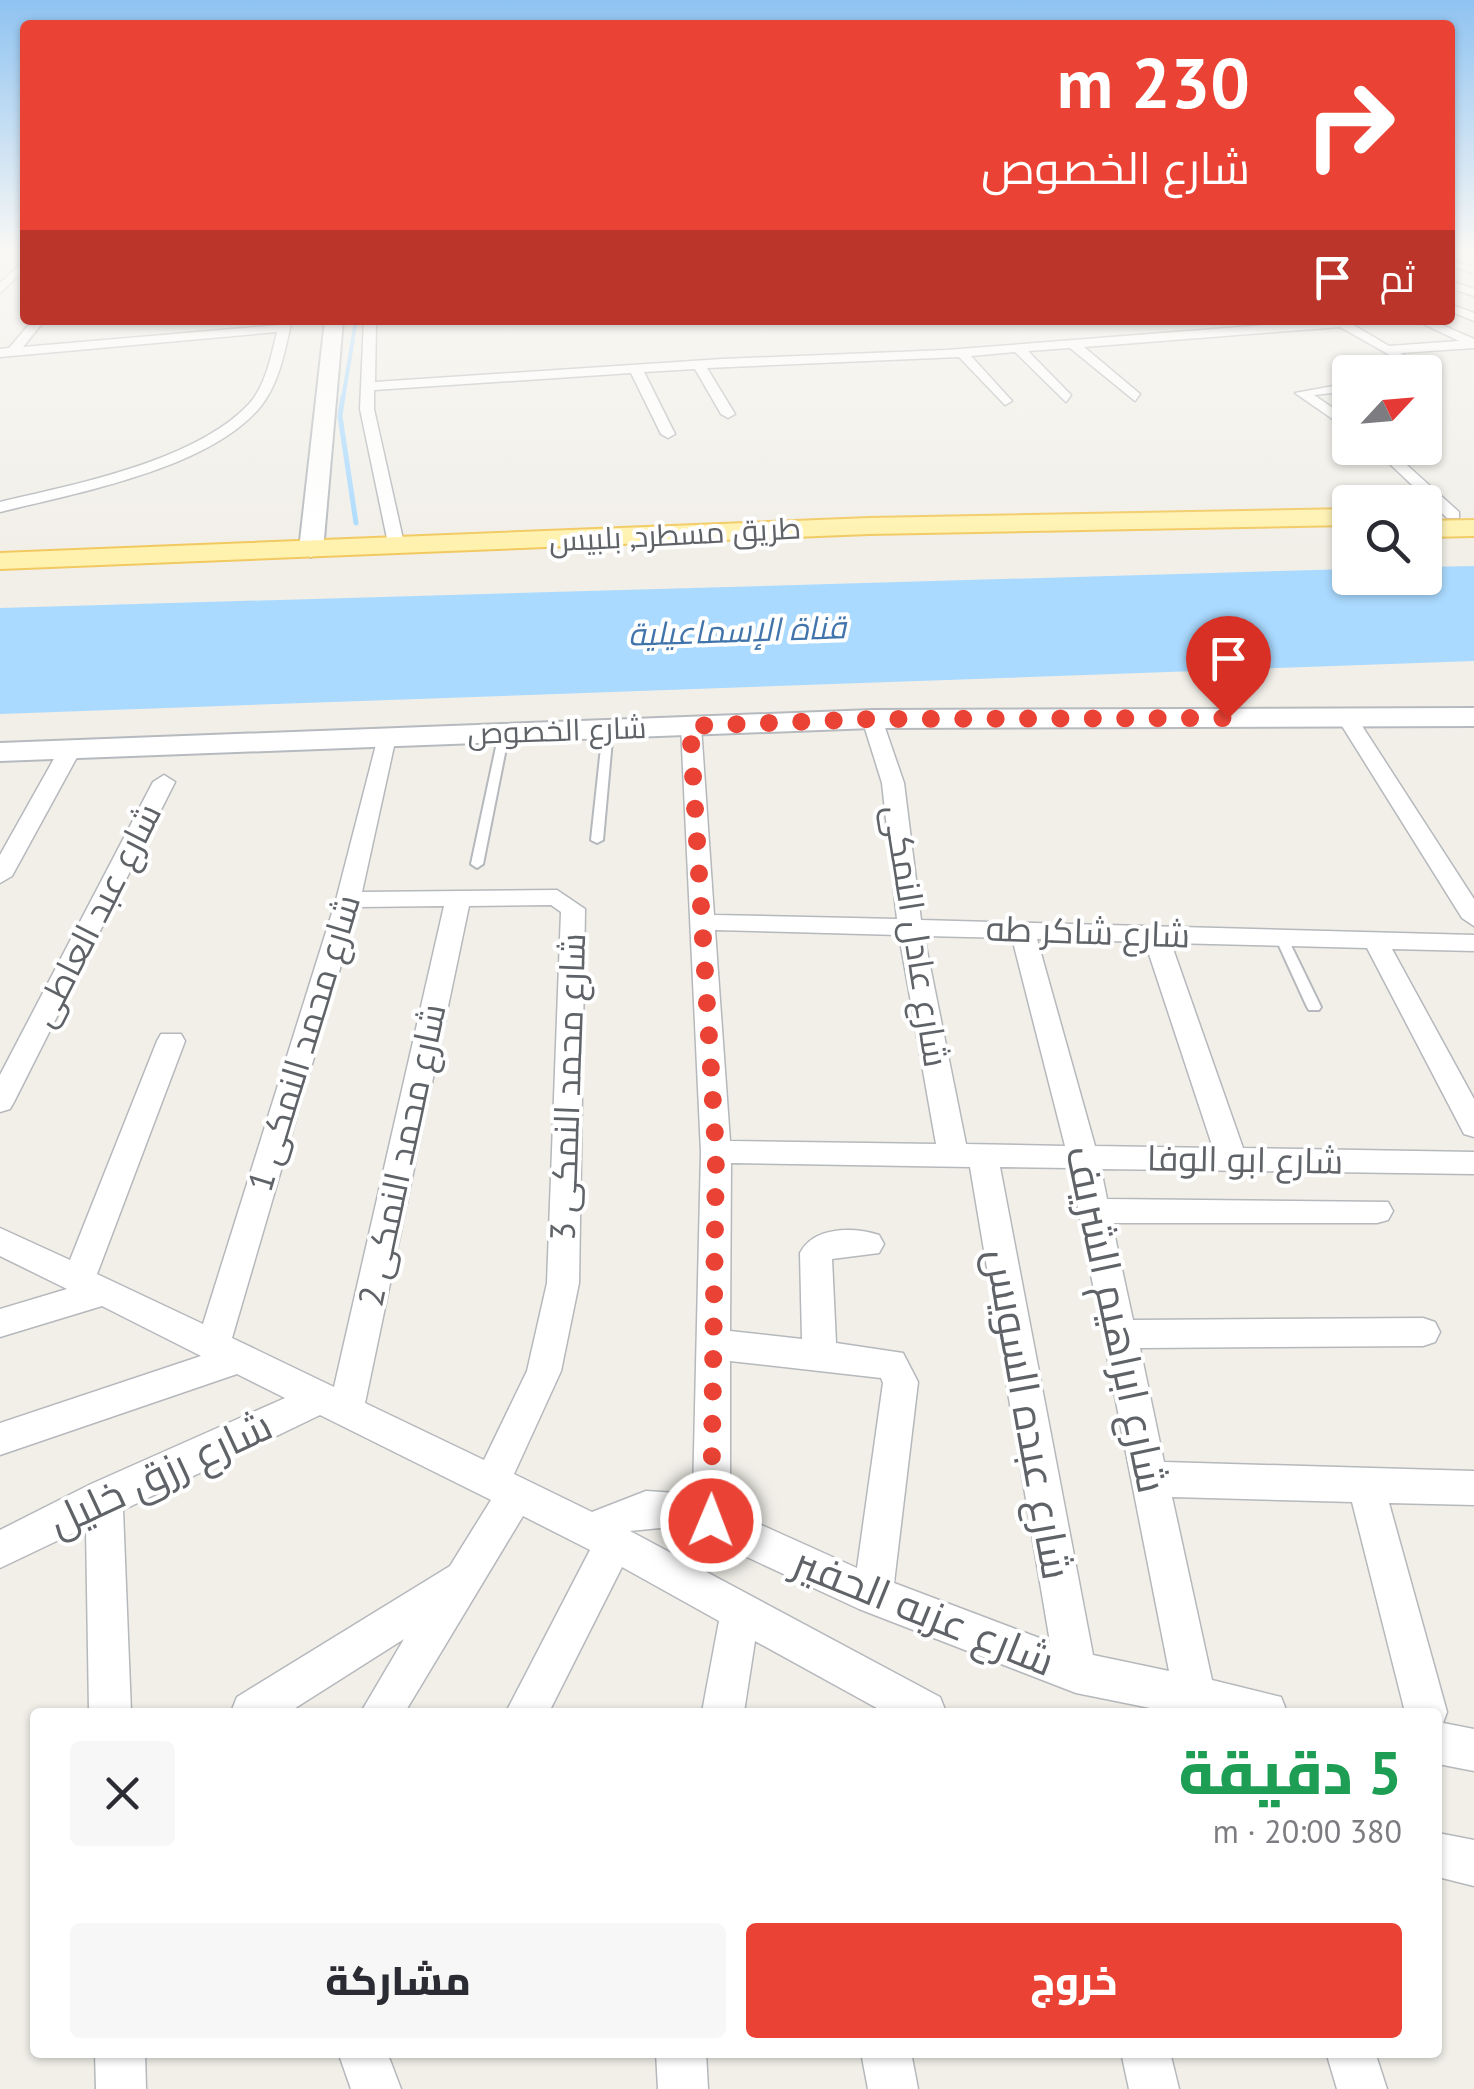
<!DOCTYPE html>
<html lang="ar">
<meta charset="utf-8">
<style>
:root{--surface:#fff;--page:#f7f7f7;--text:#2b2b33;--muted:#7c7c81;--accent:#ea4335}
body{margin:0;font-family:"PT Sans",Cairo,sans-serif;background:var(--page);color:var(--text);direction:rtl;height:100vh;display:flex;flex-direction:column;font-size:38px;white-space:nowrap}
*{box-sizing:border-box;margin:0}
p{font-size:32px;color:var(--muted)}
.icon{flex:none;width:55px;height:55px;fill:none;stroke:currentColor;stroke-width:2;stroke-linecap:round;stroke-linejoin:round}
.map{position:relative;flex:1;overflow:hidden;direction:ltr}
.sheet{position:absolute;left:30px;top:1708px;width:1412px;height:350px;display:flex;flex-direction:column;background:var(--surface);border-radius:10px;box-shadow:0 2px 8px #0004;direction:rtl}
.sheet>*{flex:none}
.guide{position:absolute;left:20px;top:20px;width:1435px;height:305px;border-radius:10px;box-shadow:0 2px 8px #0004;direction:rtl;background:#ea4335;color:#fff;overflow:hidden}
.needle{width:65px;rotate:64deg}
.fabs{position:absolute;left:1332px;top:355px;display:grid;gap:20px}
.fabs a{display:grid;place-items:center;width:110px;height:110px;border-radius:10px;background:var(--surface);box-shadow:0 2px 8px #0004;font-size:50px}
.pin{position:absolute;display:grid;place-items:center;width:85px;height:85px;color:#fff;margin:-102px -42px;border-radius:50% 50% 50% 0;rotate:-45deg;box-shadow:0 0 10px #0007}
.pin .icon{rotate:45deg}
.me{position:absolute;width:110px;margin:-55px;rotate:1deg;stroke-linejoin:round;filter:drop-shadow(0 0 8px #0008)}
.turn{display:flex;align-items:center;gap:35px;height:210px;padding:0 40px;font-size:45px}
.turn .icon{width:130px;height:130px;stroke-width:2.5}
.turn b{display:block;font-size:70px;line-height:85px}
.then{display:flex;align-items:center;height:95px;padding:0 40px;background:#0003;gap:20px;font-size:38px}
.round{display:grid;place-items:center;flex:none;width:105px;height:105px;border-radius:10px;background:var(--page)}
.summary{display:flex;align-items:center;justify-content:space-between;height:170px;padding:0 40px}
h1{font-size:60px;font-weight:800;line-height:75px;color:#1e9e55}
.cta{display:flex;gap:20px;margin-top:auto;padding:20px 40px}
.cta a{flex:1;height:115px;border-radius:10px;background:var(--accent);color:#fff;font-size:40px;font-weight:800;line-height:115px;text-align:center}
.cta a+a{background:var(--page);color:var(--text)}
.map>svg:first-child{display:block}
.water{fill:#aadaff}
.lines{fill:none;stroke-linecap:round;stroke-linejoin:round}
.stream-far1{stroke:#aadaff;stroke-width:4}
.stream{stroke:#aadaff;stroke-width:5}
.lane-casing{stroke:#b5b8bc;stroke-width:4}
.street-casing{stroke:#b5b8bc;stroke-width:3}
.secondary-casing{stroke:#b6babf;stroke-width:4}
.primary-casing{stroke:#f2c960;stroke-width:4}
.lane{fill:#fff;fill-rule:evenodd}
.street{fill:#fff;fill-rule:evenodd}
.secondary{fill:#fff;fill-rule:evenodd}
.primary{fill:#fff2af;fill-rule:evenodd}
.route{stroke:#ea4335;stroke-width:18;stroke-dasharray:0 32.4}
.labels{text-anchor:middle;stroke-width:8;stroke-linejoin:round;paint-order:stroke}
.far-street-label{font-size:30px;fill:#5f6368;stroke:#fff}
.far-water-label{font-size:32px;font-style:italic;fill:#4174aa;stroke:#fff}
.street-label{font-size:35px;fill:#5f6368;stroke:#fff}
.near-street-label{font-size:42px;fill:#5f6368;stroke:#fff}
</style>
<div class="map">
<svg width="1474" height="2089" viewBox="0 0 1474 2089">
<rect width="100%" height="100%" fill="#f1efe8"/>
<path class="water" d="M 1474,566 L 1474,661 L 0,714 L 0,608 L 1350,569 L 1350,578 L 1425,578 L 1425,567 Z"/>
<g class="lines">
<path class="stream-far1" d="M 343,399 L 356,320"/>
<path class="stream" d="M 343,396 L 340,416 L 356,523"/>
<g class="lane-casing">
<g id="lane">
<path d="M 608,726 L 613,729 L 603,840 L 597,843 L 591,840 L 603,729 Z"/>
<path d="M 504,730 L 509,733 L 483,864 L 477,868 L 471,864 L 499,733 Z"/>
<path d="M 1281,933 L 1287,937 L 1321,1007 L 1319,1010 L 1309,1010 L 1307,1007 L 1275,937 Z"/>
</g>
</g>
<g class="street-casing">
<g id="street">
<path d="M 25,260 L 25,269 L 0,293 L 0,283 Z"/>
<path d="M 1450,260 L 1474,267 L 1474,273 L 1450,266 Z"/>
<path d="M 1450,281 L 1474,289 L 1474,296 L 1450,288 Z"/>
<path d="M 1450,304 L 1474,313 L 1474,321 L 1450,311 Z"/>
<path d="M 33,320 L 45,320 L 23,347 L 279,325 L 280,320 L 292,320 C 285,349 280,382 261,406 C 210,469 76,493 0,512 L 0,502 C 75,484 194,462 249,404 C 266,385 271,356 277,332 L 0,357 L 0,349 L 9,348 Z"/>
<path d="M 364,320 L 376,320 L 375,382 L 722,359 L 946,350 L 1331,320 L 1345,320 L 1389,346 L 1459,341 L 1415,320 L 1431,320 L 1474,339 L 1474,348 L 1400,353 L 1427,369 L 1425,375 L 1340,327 L 1084,347 L 1140,394 L 1135,401 L 1070,348 L 1028,351 L 1071,395 L 1066,402 L 1015,352 L 971,356 L 1012,401 L 1005,405 L 959,357 L 707,368 L 735,414 L 728,418 L 721,414 L 695,369 L 644,372 L 675,434 L 668,438 L 661,434 L 631,373 L 374,390 L 374,409 L 405,548 L 397,553 L 389,548 L 360,409 Z"/>
<path d="M 1350,383 L 1350,391 L 1314,395 L 1350,420 L 1350,431 L 1295,393 Z"/>
<path d="M 1373,448 L 1388,448 L 1459,512 L 1459,518 L 1447,518 Z"/>
<path d="M 1347,712 L 1357,718 L 1474,899 L 1474,926 L 1462,918 L 1337,718 Z"/>
<path d="M 872,713 L 882,719 L 904,783 L 921,920 L 1474,935 L 1474,951 L 1392,949 L 1474,1099 L 1474,1137 L 1464,1134 L 1367,948 L 1171,943 L 1243,1148 L 1474,1152 L 1474,1174 L 1101,1169 L 1107,1199 L 1388,1202 L 1393,1211 L 1388,1220 L 1377,1223 L 1112,1223 L 1133,1320 L 1423,1318 L 1435,1322 L 1440,1332 L 1435,1342 L 1423,1346 L 1140,1348 L 1164,1462 L 1474,1471 L 1474,1505 L 1389,1503 L 1447,1712 L 1443,1723 L 1474,1729 L 1474,1771 L 1438,1764 L 1438,1712 L 1405,1712 L 1352,1502 L 1172,1497 L 1212,1680 L 1281,1697 L 1287,1712 L 1170,1712 L 1076,1693 L 859,1609 L 680,1526 L 630,1531 L 940,1697 L 946,1712 L 884,1712 L 755,1641 L 744,1712 L 702,1712 L 719,1621 L 622,1567 L 549,1712 L 506,1712 L 590,1550 L 523,1516 L 405,1712 L 361,1712 L 404,1639 L 289,1712 L 231,1712 L 237,1697 L 450,1566 L 491,1500 L 320,1415 L 123,1510 L 131,1712 L 89,1712 L 86,1527 L 0,1568 L 0,1530 L 91,1484 L 285,1398 L 237,1374 L 0,1455 L 0,1423 L 201,1356 L 102,1306 L 0,1337 L 0,1309 L 67,1289 L 0,1256 L 0,1228 L 70,1260 L 157,1041 L 161,1034 L 181,1034 L 185,1041 L 97,1274 L 203,1324 L 336,900 L 379,733 L 393,733 L 396,737 L 362,892 L 557,890 L 585,909 L 579,1283 L 561,1371 L 514,1474 L 592,1512 L 646,1491 L 693,1494 L 701,1152 L 681,726 L 691,720 L 701,726 L 714,915 L 897,919 L 882,783 L 862,719 ZM 551,905 L 561,912 L 547,1283 L 527,1371 L 484,1460 L 365,1403 L 469,906 ZM 444,906 L 334,1387 L 232,1338 L 358,907 ZM 715,930 L 899,935 L 936,1144 L 730,1141 ZM 924,936 L 1012,938 L 1065,1146 L 966,1144 ZM 1037,939 L 1145,942 L 1213,1148 L 1095,1146 ZM 731,1163 L 970,1167 L 1050,1642 L 894,1583 L 918,1382 L 903,1353 L 836,1343 L 832,1259 L 879,1253 L 884,1244 L 879,1235 C 854,1227 814,1226 800,1253 L 802,1339 L 730,1331 ZM 1000,1167 L 1070,1168 L 1169,1671 L 1093,1655 ZM 730,1361 L 881,1378 L 883,1383 L 857,1568 L 730,1511 Z"/>
<path d="M 71,742 L 82,748 L 12,876 L 0,883 L 0,855 L 60,748 Z"/>
<path d="M 164,775 L 175,782 L 14,1102 L 10,1109 L 0,1112 L 0,1075 L 153,782 Z"/>
<path d="M 1438,1833 L 1474,1840 L 1474,1886 L 1438,1877 Z"/>
<path d="M 95,2052 L 145,2052 L 146,2089 L 96,2089 Z"/>
<path d="M 338,2052 L 387,2052 L 401,2089 L 351,2089 Z"/>
<path d="M 656,2052 L 706,2052 L 708,2089 L 658,2089 Z"/>
<path d="M 861,2052 L 911,2052 L 918,2089 L 868,2089 Z"/>
<path d="M 1121,2052 L 1170,2052 L 1179,2089 L 1129,2089 Z"/>
<path d="M 1326,2052 L 1375,2052 L 1387,2089 L 1337,2089 Z"/>
</g>
</g>
<g class="secondary-casing">
<g id="secondary">
<path d="M 325,320 L 343,320 L 323,550 L 311,557 L 299,550 Z"/>
<path d="M 1474,708 L 1474,726 L 872,728 L 0,761 L 0,743 L 872,710 Z"/>
</g>
</g>
<g class="primary-casing">
<g id="primary">
<path d="M 1350,509 L 1350,525 L 869,534 L 0,569 L 0,553 L 869,518 Z"/>
<path d="M 1474,520 L 1474,536 L 1425,537 L 1425,521 Z"/>
</g>
</g>
<use href="#lane" class="lane"/>
<use href="#street" class="street"/>
<use href="#secondary" class="secondary"/>
<use href="#primary" class="primary"/>
</g>
<linearGradient id="sky" x2="0" y2="1"><stop stop-color="#8fc3f1"/><stop offset="0.46" stop-color="#f9f8f5"/><stop offset="1" stop-color="#f9f8f5" stop-opacity="0"/></linearGradient>
<rect width="1474" height="545" fill="url(#sky)"/>
<g class="lines">
<path class="route" d="M 711,1521 L 716,1152 L 690,726 L 872,719 L 1228,718"/>
</g>
<g class="labels">
<g class="far-street-label">
<text transform="translate(675 535) rotate(-3)" y="10">طريق مسطرد, بلبيس</text>
<text transform="translate(557 731) rotate(-2)" y="10">شارع الخصوص</text>
</g>
<g class="far-water-label">
<text transform="translate(737 631) rotate(-2)" y="11">قناة الإسماعيلية</text>
</g>
<g class="street-label">
<text transform="translate(96 915) rotate(-63)" y="12">شارع عبد العاطى</text>
<text transform="translate(1088 932) rotate(2)" y="12">شارع شاكر طه</text>
<text transform="translate(916 936) rotate(81)" y="12">شارع عادل النمكى</text>
<text transform="translate(304 1043) rotate(-73)" y="12">شارع محمد النمكى 1</text>
<text transform="translate(568 1087) rotate(-88)" y="12">شارع محمد النمكى 3</text>
<text transform="translate(402 1155) rotate(-78)" y="12">شارع محمد النمكى 2</text>
<text transform="translate(1245 1160) rotate(1)" y="12">شارع ابو الوفا</text>
</g>
<g class="near-street-label">
<text transform="translate(1117 1319) rotate(78)" y="15">شارع ابراهيم الشريف</text>
<text transform="translate(1029 1414) rotate(80)" y="15">شارع عبده السويس</text>
<text transform="translate(160 1473) rotate(-25)" y="15">شارع رزق خليل</text>
<text transform="translate(924 1611) rotate(22)" y="15">شارع عزبه الحفير</text>
</g>
</g>
</svg>
<div class="fabs">
<a><svg class="needle" viewBox="-14 -14 28 28"><path d="M0-13l5 13h-10z" fill="#e53935"/><path d="M0 13l5-13h-10z" fill="#7c7c81"/></svg></a>
<a><svg class="icon" aria-label="search" viewBox="0 0 24 24"><circle cx="10" cy="10" r="6"/><path d="M15 15l6 6"/></svg></a>
</div>
<div class="pin" style="left:1228px;top:718px;background:#d93025"><svg class="icon" aria-label="arrive" viewBox="0 0 24 24"><path d="M6 21V4h12l-3 4 3 4H6"/></svg></div>
<svg class="me" style="left:711px;top:1521px" viewBox="-20 -20 40 40"><circle r="17" fill="#ea4335" stroke="#fff" stroke-width="3"/><path d="M0-11L8 9 0 5-8 9z" fill="#fff"/></svg>
<div class="guide">
<div class="turn"><svg class="icon" aria-label="right" viewBox="0 0 24 24"><path d="M7 20v-9h11M14 6l5 5-5 5"/></svg><div><b>230 m</b>شارع الخصوص</div></div>
<div class="then">ثم<svg class="icon" aria-label="arrive" viewBox="0 0 24 24"><path d="M6 21V4h12l-3 4 3 4H6"/></svg></div>
</div>
<section class="sheet">
<div class="summary"><div><h1>5 دقيقة</h1><p>380 m · 20:00</p></div><a class="round"><svg class="icon" aria-label="close" viewBox="0 0 24 24"><path d="M6 6l12 12M18 6L6 18"/></svg></a></div>
<div class="cta"><a>خروج</a><a>مشاركة</a></div>
</section>
</div>
